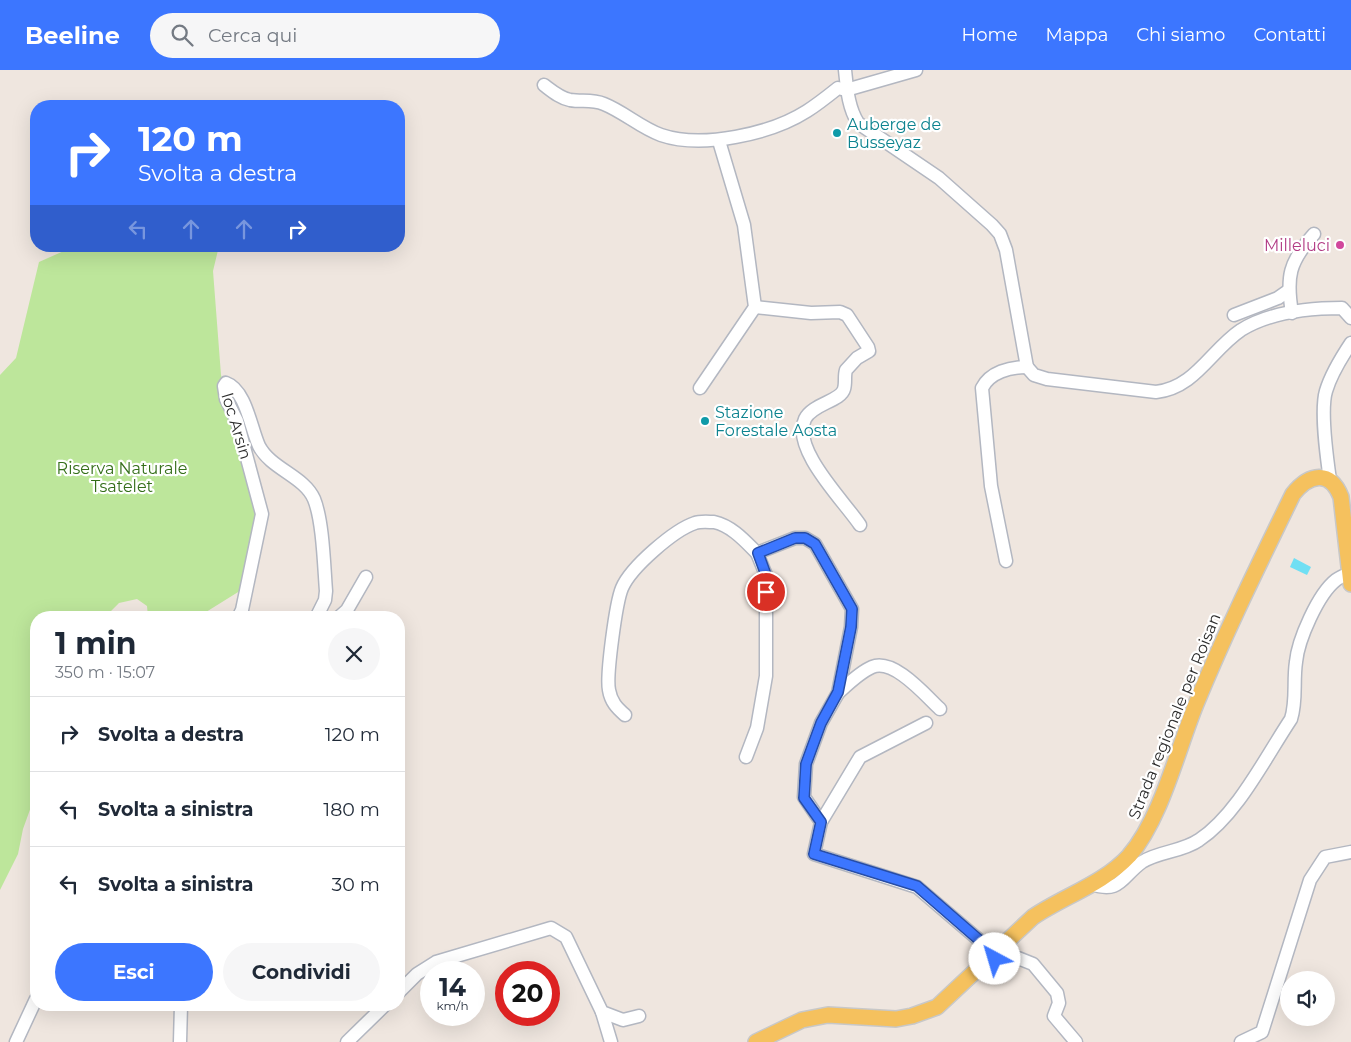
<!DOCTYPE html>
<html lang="it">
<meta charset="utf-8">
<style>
:root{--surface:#fff;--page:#f6f6f7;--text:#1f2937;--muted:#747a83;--line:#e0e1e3;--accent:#3c76ff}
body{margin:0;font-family:Montserrat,sans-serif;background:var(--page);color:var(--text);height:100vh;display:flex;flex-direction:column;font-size:19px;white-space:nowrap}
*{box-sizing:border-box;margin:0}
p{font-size:16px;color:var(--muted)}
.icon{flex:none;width:28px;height:28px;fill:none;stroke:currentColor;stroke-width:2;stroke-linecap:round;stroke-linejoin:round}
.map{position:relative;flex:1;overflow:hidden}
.drawer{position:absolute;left:30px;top:541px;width:375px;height:400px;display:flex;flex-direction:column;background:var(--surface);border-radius:20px;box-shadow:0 5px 20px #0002}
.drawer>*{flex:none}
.top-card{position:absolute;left:30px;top:30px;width:375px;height:152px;border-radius:20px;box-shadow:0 5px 20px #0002;background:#3c76ff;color:#fff;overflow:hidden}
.controls{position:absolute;left:1280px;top:901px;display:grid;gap:10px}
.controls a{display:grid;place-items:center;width:55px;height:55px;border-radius:50%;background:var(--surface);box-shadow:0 5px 20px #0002;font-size:25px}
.speed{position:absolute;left:420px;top:891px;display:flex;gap:10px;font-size:25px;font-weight:700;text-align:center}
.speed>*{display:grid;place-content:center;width:65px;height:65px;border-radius:50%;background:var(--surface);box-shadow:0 5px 20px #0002;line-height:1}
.speed small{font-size:12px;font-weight:400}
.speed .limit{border:8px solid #d22;background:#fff;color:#111}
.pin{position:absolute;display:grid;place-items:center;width:42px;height:42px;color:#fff;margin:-21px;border:2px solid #fff;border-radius:50%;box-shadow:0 1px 5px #0007}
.me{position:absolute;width:55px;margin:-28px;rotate:321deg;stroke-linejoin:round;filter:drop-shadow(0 0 4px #0008)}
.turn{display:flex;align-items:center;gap:18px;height:105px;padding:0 25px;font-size:22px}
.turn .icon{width:65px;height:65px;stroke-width:2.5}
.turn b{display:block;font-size:35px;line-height:42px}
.lanes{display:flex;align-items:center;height:48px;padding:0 25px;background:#0003;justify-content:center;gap:25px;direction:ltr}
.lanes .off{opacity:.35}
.round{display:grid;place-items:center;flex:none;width:52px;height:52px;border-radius:26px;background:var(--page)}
.head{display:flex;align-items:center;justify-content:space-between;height:85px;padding:0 25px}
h1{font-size:30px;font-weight:700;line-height:38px}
.action{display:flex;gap:10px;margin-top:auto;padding:10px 25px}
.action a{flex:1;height:58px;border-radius:30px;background:var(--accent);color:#fff;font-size:20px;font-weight:700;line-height:58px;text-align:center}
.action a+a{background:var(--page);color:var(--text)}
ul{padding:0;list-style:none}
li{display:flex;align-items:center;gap:15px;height:75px;padding:0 25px;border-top:1px solid var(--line)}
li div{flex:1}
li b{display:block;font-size:19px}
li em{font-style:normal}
header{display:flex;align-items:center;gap:30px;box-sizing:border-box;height:70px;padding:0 25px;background:var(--accent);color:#fff}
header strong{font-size:24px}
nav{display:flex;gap:28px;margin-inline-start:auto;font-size:18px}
.search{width:350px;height:45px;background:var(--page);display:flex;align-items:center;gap:12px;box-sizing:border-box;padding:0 18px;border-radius:28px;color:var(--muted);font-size:19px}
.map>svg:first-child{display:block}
.green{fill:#bde69b}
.water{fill:#70dff3}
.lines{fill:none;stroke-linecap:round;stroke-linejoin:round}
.minor-casing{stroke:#b3b7c1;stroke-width:15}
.major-casing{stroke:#c8c8c8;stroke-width:18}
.minor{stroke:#fff;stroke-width:12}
.major{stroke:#f5c15e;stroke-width:15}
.route-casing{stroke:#274da6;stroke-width:12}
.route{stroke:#3c76ff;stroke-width:9}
.culture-dot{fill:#0f9aa8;stroke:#fff;stroke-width:2}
.hotel-dot{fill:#d1479c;stroke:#fff;stroke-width:2}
.labels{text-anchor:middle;stroke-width:4.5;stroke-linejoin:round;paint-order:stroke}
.culture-label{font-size:16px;fill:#0d838f;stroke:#fff;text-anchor:start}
.hotel-label{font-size:16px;fill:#b23c85;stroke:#fff;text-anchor:end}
.street-label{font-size:16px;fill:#2d2d2d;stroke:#fff}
.park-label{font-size:16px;fill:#346e19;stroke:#fff}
</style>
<header>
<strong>Beeline</strong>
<div class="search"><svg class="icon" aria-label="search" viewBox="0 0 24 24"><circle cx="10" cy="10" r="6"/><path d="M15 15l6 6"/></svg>Cerca qui</div>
<nav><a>Home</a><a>Mappa</a><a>Chi siamo</a><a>Contatti</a></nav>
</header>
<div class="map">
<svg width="1351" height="972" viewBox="0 0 1351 972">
<rect width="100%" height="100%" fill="#efe6df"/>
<path class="green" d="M 75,176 L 219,176 L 213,201 L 221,305 L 259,444 L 243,519 L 198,547 L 148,547 L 147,536 L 137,529 L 119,533 L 105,547 L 36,548 L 36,723 L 23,759 L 18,784 L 0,820 L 0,305 L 16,288 L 39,192 Z"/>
<path class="water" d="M 1294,488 L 1311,497 L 1307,505 L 1290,497 Z"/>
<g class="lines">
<g class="minor-casing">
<g id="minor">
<path d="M 845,0 C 847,18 848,37 858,53 L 939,108 L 992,155 L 1000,164 L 1006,180 L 1027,297"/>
<path d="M 544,15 C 552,21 560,28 570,30 C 582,32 592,29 604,34 C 624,42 641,58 661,65 C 702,79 771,64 807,41 C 818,34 828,26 838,18 L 846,20 L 916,0"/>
<path d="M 755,237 L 811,243 L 840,242 L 847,245 L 868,277 L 869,281 L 857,288 L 846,300 C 844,306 846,313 844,319 C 841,331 812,334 805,349 C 791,379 844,431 860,455"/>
<path d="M 1292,243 C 1286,207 1289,192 1314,164"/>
<path d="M 1234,245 L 1278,228 L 1288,221"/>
<path d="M 1027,297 L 1034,305 L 1047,309 L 1156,322 C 1195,318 1211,280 1241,260 C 1270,242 1309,238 1342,238 L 1351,248"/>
<path d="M 700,318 L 755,237 L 744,155 L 719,71"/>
<path d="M 1330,410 C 1327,389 1320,341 1326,321 C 1331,304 1341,288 1351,273"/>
<path d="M 1006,491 L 991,416 L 982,318 C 990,302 1010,297 1027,297"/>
<path d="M 238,548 L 242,540 L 262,444 L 237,351 L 226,329 L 224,316 L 226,313 C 246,320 251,359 259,376 C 271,399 304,406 314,429 C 323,451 324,496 326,521 L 325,530 L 316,548"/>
<path d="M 338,548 L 347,540 L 366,507"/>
<path d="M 838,623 C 848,614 860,602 872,597 C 894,588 925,625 940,639"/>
<path d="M 625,645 C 617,638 611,632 609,620 C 606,606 616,532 622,518 C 631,497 674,460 695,453 C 700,451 709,452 714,452 C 732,456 745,471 757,483 L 795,468 L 805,468 L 815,474 L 852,539 L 851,557 L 838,623 L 821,653 L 806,694 L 804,727 L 821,752"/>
<path d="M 926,653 L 860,687 L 821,752 L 814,784 L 917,817 L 993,882 L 995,889 L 1000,894 L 1018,888 L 1033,894 L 1057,923 L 1059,933 L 1054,946 L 1076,972"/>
<path d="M 746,687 L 757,658 L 766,606 L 766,505 L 757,483"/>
<path d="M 1091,814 C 1121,824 1121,807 1142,792 C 1159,781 1182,782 1199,770 C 1237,745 1265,688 1291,649 C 1297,631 1293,611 1296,592 C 1298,570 1318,524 1336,510 C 1340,507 1345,505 1350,503"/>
<path d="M 399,922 L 417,904 L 436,892 L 551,858 L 566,867 L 602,942 L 623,950 L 639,946"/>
<path d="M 602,942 L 611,972"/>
<path d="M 16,972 L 36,929"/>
<path d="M 180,972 L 181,935"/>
<path d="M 347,972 L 385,935"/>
<path d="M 1241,972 L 1262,962 L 1310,810 L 1325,787 L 1351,782"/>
</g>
</g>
<g class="major-casing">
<path id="major" d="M 756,972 L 802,950 L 828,945 L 896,949 L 912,946 L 937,937 L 1033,847 C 1064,826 1103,814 1129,786 C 1161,749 1177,681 1196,634 C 1225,563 1259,494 1293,424 C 1309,404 1330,399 1341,427 L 1351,514"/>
</g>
<use href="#minor" class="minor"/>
<use href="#major" class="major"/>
</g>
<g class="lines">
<g class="route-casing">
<path id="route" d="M 766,522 L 766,505 L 758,483 L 795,468 L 805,468 L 815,474 L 852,539 L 851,557 L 838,622 L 821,653 L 806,694 L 804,728 L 821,752 L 814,784 L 917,816 L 993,882 L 995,889"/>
</g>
<use href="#route" class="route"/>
</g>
<g class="culture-dot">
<circle cx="837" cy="63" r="5"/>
<circle cx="705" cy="351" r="5"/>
</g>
<circle class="hotel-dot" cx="1340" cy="175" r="5"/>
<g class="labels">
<g class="culture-label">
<text x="847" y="60">Auberge de<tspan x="847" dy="18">Busseyaz</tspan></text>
<text x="715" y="348">Stazione<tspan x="715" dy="18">Forestale Aosta</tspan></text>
</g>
<g class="hotel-label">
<text x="1330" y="181">Milleluci</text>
</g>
<g class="street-label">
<text transform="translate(237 356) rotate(73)" y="6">loc Arsin</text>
<text transform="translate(1174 646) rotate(-68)" y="6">Strada regionale per Roisan</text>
</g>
<g class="park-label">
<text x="122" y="404">Riserva Naturale<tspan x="122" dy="18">Tsatelet</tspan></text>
</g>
</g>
</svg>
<div class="controls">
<a><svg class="icon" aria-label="sound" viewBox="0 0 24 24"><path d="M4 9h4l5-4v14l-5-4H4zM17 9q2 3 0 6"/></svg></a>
</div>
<div class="speed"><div>14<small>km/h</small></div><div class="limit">20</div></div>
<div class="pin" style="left:766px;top:522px;background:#d93025"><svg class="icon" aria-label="arrive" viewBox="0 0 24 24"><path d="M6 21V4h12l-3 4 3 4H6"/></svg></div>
<svg class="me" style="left:995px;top:889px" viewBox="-20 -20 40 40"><circle r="19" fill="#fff"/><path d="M0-13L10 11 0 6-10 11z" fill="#3c76ff"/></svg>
<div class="top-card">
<div class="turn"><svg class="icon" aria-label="right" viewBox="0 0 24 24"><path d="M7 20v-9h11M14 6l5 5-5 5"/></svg><div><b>120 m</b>Svolta a destra</div></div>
<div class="lanes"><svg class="icon off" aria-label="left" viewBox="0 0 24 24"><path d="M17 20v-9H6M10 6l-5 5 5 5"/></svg><svg class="icon off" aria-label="ahead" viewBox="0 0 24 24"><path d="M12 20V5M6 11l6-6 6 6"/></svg><svg class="icon off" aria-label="ahead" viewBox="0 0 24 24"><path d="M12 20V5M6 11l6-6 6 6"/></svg><svg class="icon" aria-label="right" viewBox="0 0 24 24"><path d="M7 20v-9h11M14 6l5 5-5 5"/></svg></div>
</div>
<section class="drawer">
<div class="head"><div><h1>1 min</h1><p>350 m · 15:07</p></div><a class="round"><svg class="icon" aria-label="close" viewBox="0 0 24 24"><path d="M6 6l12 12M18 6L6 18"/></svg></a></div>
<ul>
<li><svg class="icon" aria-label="right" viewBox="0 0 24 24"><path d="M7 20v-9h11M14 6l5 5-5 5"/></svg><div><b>Svolta a destra</b></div><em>120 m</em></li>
<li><svg class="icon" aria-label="left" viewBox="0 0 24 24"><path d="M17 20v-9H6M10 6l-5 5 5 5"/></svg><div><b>Svolta a sinistra</b></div><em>180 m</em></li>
<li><svg class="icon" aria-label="left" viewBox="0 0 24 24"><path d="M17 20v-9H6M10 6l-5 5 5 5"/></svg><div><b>Svolta a sinistra</b></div><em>30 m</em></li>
</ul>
<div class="action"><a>Esci</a><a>Condividi</a></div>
</section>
</div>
